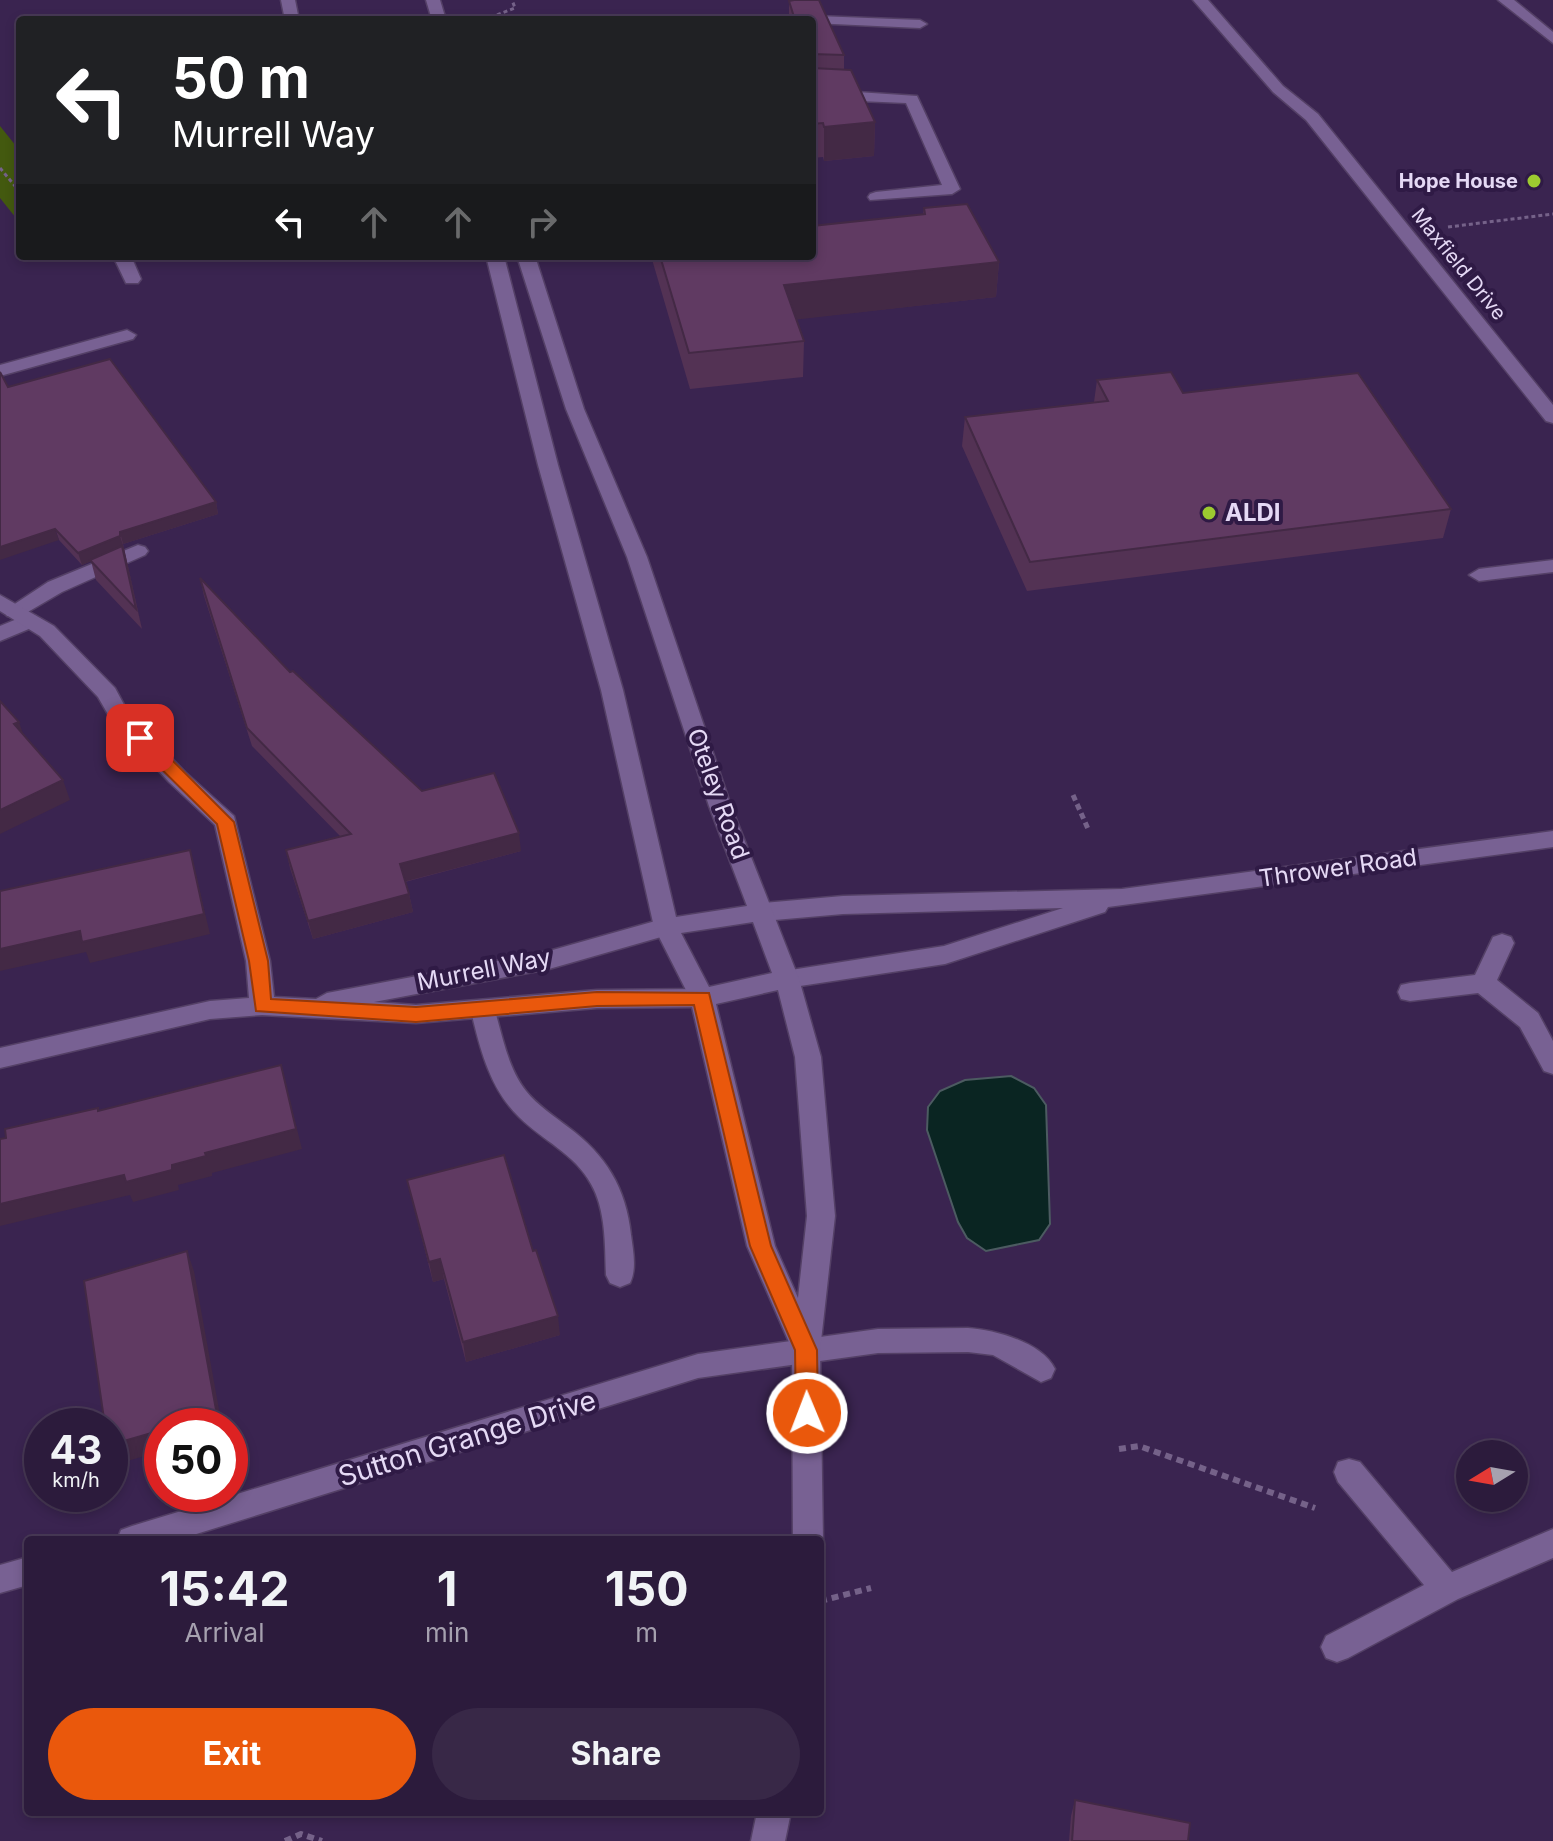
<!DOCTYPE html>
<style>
:root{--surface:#2c1b3c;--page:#382847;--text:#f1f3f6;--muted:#a6a1af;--line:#483956;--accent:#ea580c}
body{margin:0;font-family:Inter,sans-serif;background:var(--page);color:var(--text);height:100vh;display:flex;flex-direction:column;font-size:30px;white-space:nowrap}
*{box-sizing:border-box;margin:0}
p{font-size:26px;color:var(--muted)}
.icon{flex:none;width:44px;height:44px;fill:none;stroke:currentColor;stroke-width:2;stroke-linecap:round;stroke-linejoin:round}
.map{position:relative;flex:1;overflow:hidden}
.sheet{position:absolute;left:24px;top:1536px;width:800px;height:280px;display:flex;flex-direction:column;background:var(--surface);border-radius:8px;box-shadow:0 4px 12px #0003,0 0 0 2px var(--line)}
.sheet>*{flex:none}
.top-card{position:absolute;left:16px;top:16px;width:800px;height:244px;border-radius:8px;box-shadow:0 4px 12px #0003,0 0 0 2px var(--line);background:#202124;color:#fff;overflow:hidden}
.needle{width:52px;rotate:259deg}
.controls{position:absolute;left:1456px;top:1440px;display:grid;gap:16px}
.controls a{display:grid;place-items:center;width:72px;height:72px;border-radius:50%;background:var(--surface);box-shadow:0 4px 12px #0003,0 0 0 2px var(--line);font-size:40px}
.speed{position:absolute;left:24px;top:1408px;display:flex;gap:16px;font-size:40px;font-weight:700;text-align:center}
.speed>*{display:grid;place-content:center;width:104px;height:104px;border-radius:50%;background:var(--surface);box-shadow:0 4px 12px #0003,0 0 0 2px var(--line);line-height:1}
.speed small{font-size:20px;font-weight:400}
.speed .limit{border:12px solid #d22;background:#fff;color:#111}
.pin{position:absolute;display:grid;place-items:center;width:68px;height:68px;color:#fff;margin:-34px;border-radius:16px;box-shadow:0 4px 12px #0006}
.me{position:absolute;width:88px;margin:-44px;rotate:359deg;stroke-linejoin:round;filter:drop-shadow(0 0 6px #0008)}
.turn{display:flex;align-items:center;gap:28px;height:168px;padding:0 24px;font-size:36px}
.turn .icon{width:104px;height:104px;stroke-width:2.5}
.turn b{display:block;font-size:56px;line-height:68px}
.lanes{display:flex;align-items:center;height:76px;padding:0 24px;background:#0003;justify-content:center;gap:40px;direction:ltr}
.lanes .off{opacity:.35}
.eta{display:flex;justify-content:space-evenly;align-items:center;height:136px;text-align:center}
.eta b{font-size:48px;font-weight:700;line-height:56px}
.action{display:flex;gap:16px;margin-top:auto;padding:16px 24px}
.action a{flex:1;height:92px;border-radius:48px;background:var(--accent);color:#fff;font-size:32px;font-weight:700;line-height:92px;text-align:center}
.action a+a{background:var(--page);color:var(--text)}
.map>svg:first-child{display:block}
.green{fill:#43590f}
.water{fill:#0a2522;stroke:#4c5b61;stroke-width:2}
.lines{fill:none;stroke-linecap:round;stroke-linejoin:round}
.lane-casing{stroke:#544066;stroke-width:3}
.street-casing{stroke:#544066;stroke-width:3}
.secondary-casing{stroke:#544066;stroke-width:3}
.path-far2{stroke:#756289;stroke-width:3;stroke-dasharray:4 3;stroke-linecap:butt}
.path-far1{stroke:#756289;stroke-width:5;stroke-dasharray:6 4;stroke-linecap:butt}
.path{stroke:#756289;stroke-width:6;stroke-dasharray:7 5;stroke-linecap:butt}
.lane{fill:#786193;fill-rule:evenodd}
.street{fill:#786193;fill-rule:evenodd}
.secondary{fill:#786193;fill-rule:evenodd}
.wall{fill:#533254}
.shaded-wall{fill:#432945}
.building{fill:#603a62;stroke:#432945;stroke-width:2}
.route{fill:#ea580c;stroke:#983908;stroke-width:2}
.poi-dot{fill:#9dca30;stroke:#2f1a45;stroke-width:3}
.labels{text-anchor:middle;stroke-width:8;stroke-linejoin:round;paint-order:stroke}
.far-poi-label{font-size:20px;font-weight:bold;fill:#e5d9f5;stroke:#2f1a45;text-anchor:end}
.far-street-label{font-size:20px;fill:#e5d9f5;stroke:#2f1a45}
.poi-label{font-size:24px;font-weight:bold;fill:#e5d9f5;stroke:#2f1a45;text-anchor:start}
.street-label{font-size:24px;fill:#e5d9f5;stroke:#2f1a45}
.near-street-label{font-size:28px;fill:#e5d9f5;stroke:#2f1a45}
</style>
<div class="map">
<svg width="1553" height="1841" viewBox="0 0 1553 1841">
<rect width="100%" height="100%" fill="#3a2450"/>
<path class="green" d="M 0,126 L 20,151 L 20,223 L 0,198 Z"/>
<path class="water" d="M 1011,1076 L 1034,1088 L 1046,1105 L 1050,1224 L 1039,1240 L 986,1251 L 967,1238 L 958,1222 L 927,1130 L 928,1107 L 940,1091 L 965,1080 Z"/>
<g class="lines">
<g class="lane-casing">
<g id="lane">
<path d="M 812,89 L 917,96 L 960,189 L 952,194 L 870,200 L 868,197 L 870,194 L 876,192 L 942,185 L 906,103 L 812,99 Z"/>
<path d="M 113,256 L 131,256 L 141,279 L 138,283 L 126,283 Z"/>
<path d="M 127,330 L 136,335 L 133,339 L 0,376 L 0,365 Z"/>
<path d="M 138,545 L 145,547 L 148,551 L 145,555 L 62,592 L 21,616 L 7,616 L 4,611 L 48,582 Z"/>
<path d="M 1553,560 L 1553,572 L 1479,581 L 1469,575 L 1479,569 Z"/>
<path d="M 29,614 L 36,616 L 39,621 L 36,626 L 0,641 L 0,626 Z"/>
<path d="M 483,1002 L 492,1004 L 495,1011 C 503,1038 508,1068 526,1091 C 538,1106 554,1116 568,1127 C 606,1155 626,1188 631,1235 C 633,1250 637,1269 630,1283 L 620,1287 L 610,1283 L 606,1275 C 605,1246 606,1210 591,1184 C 575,1154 542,1140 519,1117 C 490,1089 480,1049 471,1011 L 474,1004 Z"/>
<path d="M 968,1328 C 995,1330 1042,1342 1055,1369 L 1051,1378 L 1041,1382 L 993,1355 L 968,1352 L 878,1353 L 698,1378 L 177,1540 L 117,1540 L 121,1530 L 132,1526 L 698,1354 L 878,1329 Z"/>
<path d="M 28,1557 L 28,1585 L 0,1593 L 0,1565 Z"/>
</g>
</g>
<g class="street-casing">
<g id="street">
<path d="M 281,0 L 295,0 L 299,20 L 285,20 Z"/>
<path d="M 1193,0 L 1208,0 L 1283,86 L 1318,114 L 1553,405 L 1553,423 L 1546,421 L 1306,120 L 1273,92 Z"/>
<path d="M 1498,0 L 1514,0 L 1553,32 L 1553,43 Z"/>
<path d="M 817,16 L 920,20 L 927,24 L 920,28 L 812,23 L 810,20 Z"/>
<path d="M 0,595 L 54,626 L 115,688 L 129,714 L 185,772 L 234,816 L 270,961 L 274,997 L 316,999 L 327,993 L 549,951 L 666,918 L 675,921 L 678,927 L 675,933 L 549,969 L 374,1002 L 416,1005 L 597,990 L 702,989 L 711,991 L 714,998 L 711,1005 L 702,1007 L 597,1008 L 416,1023 L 262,1015 L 210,1019 L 0,1068 L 0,1048 L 210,1001 L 249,998 L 246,961 L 215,825 L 169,782 L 113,723 L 98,697 L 40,636 L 0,611 Z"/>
<path d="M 1553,831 L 1553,847 L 1108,907 L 1105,912 L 945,964 L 787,988 L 778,986 L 775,979 L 778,972 L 944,946 L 1063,908 L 843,914 L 763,921 L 755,918 L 751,912 L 755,906 L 763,903 L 843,896 L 1122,889 Z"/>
<path d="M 1502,934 L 1511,937 L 1514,943 L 1497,980 L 1538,1013 L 1553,1041 L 1553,1074 L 1544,1071 L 1520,1027 L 1478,993 L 1410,1001 L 1401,999 L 1398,992 L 1401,985 L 1410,983 L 1475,975 L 1493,937 Z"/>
<path d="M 1349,1459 L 1360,1462 L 1452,1572 L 1553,1529 L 1553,1558 L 1458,1599 L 1348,1658 L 1337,1662 L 1326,1658 L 1321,1647 L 1326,1636 L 1424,1585 L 1338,1482 L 1334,1472 L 1338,1462 Z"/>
</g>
</g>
<g class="secondary-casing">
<g id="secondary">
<path d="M 426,0 L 440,0 L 446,20 L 432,20 Z"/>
<path d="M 486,256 L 504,256 L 558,465 L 623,690 L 676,917 L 747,906 L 709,806 L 627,557 L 566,409 L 517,256 L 535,256 L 584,409 L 647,557 L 731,806 L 799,979 L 821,1057 L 835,1216 L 820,1350 L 823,1540 L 820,1547 L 820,1540 L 793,1540 L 792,1349 L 747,1246 L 690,998 L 654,927 L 601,690 L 538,465 ZM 753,922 L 772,973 L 709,987 L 681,933 ZM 778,990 L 795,1057 L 807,1216 L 798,1298 L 775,1246 L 716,1004 Z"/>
<path d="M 757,1812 L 791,1812 L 785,1841 L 751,1841 Z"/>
</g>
</g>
<g class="path-far2">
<path d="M 484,20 L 515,8 L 512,0"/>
<path d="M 0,168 L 20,192"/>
<path d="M 1448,227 L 1553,214"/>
</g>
<path class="path-far1" d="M 1073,795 L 1089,831"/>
<g class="path">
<path d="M 1119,1449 L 1139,1446 L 1315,1508"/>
<path d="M 820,1601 L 871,1588"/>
<path d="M 285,1841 L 301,1834 L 322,1841"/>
</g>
<use href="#lane" class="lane"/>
<use href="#street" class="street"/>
<use href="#secondary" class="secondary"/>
</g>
<g class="wall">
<path d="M 794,0 L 819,0 L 844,55 L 844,70 L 851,70 L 875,122 L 874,156 L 824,161 L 823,157 L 812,158 L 812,20 L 789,20 L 789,1 Z"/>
<path d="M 924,208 L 999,262 L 996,297 L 796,319 L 804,341 L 803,377 L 690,389 L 651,256 L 812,256 L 923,214 Z"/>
<path d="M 1097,380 L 1183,393 L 1451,509 L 1443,538 L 1027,591 L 962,446 L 965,417 L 1094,402 Z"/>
<path d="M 8,387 L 216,502 L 218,514 L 123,544 L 142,629 L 96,580 L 91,561 L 82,565 L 59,540 Z"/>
<path d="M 200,578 L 290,672 L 422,791 L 521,851 L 405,882 L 409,894 L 413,912 L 313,939 L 290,868 L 286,850 L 340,836 L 252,746 L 204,596 Z"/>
<path d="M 407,1180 L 533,1251 L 560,1335 L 466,1362 L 444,1279 L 433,1282 Z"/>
<path d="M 1075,1800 L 1188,1841 L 1069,1841 L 1071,1816 Z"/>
</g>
<g class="shaded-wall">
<path d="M 875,122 L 874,156 L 824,161 L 824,127 Z"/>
<path d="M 999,262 L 996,297 L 784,321 L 784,285 Z"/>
<path d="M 216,502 L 218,514 L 123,544 L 120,532 Z"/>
<path d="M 55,529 L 59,540 L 0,560 L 0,547 Z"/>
<path d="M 120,536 L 124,548 L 142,629 L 123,548 L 82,565 L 78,553 Z"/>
<path d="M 19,722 L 26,742 L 14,724 Z"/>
<path d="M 63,780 L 70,800 L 0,834 L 0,810 Z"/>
<path d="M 519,833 L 521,851 L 403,882 L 400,864 Z"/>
<path d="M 190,850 L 210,934 L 90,963 L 86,952 L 0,971 L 0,949 Z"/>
<path d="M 409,894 L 413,912 L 313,939 L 308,921 Z"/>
<path d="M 281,1065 L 302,1149 L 212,1173 L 212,1176 L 178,1185 L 179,1190 L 133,1202 L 130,1195 L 0,1226 L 0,1204 L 124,1175 L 172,1165 L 205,1153 Z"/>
<path d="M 187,1251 L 194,1271 L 222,1426 L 177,1426 Z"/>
<path d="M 440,1259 L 444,1279 L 433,1282 L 429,1262 Z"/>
<path d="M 558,1316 L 560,1335 L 466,1362 L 463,1342 Z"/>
<path d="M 162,1430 L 162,1451 L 117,1464 L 110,1449 L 110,1445 Z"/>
</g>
<g class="building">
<path d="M 794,0 L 819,0 L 844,55 L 812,54 L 812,20 L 795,20 L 789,1 Z"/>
<path d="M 812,68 L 851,70 L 875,122 L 824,127 L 823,123 L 812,124 Z"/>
<path d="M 967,204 L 999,262 L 784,285 L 804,341 L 689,353 L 660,256 L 812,256 L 812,226 L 925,214 L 924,208 Z"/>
<path d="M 110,359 L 216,502 L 120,532 L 120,536 L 78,553 L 55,529 L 0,547 L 0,372 L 8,387 Z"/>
<path d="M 1171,372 L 1183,393 L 1358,373 L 1451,509 L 1030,562 L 965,417 L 1108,401 L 1097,380 Z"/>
<path d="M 122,546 L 136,609 L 90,560 Z"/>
<path d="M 200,578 L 290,672 L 293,671 L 422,791 L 494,773 L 519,833 L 400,864 L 409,894 L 308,921 L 286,850 L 351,834 L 247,728 Z"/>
<path d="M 0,701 L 19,722 L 14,724 L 63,780 L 0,810 Z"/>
<path d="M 190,850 L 204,914 L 82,942 L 80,931 L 0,949 L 0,891 Z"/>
<path d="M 281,1065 L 296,1129 L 205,1153 L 206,1156 L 172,1165 L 172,1170 L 126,1182 L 124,1175 L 0,1204 L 0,1139 L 6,1138 L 5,1129 L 98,1108 L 98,1111 Z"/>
<path d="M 504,1155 L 533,1251 L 536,1250 L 558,1316 L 463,1342 L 440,1259 L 429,1262 L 407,1180 Z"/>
<path d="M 187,1251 L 217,1415 L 177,1426 L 162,1426 L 162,1430 L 110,1445 L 110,1426 L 105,1426 L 84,1281 Z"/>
<path d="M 1075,1800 L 1190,1823 L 1188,1841 L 1072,1841 Z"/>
</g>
<path class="route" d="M 140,732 L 146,734 L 234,822 L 268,961 L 271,999 L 416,1007 L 597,992 L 709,993 L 771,1246 L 817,1350 L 818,1413 L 814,1420 L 807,1423 L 799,1420 L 796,1413 L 795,1350 L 750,1246 L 694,1005 L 597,1006 L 416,1022 L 256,1011 L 249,961 L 217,824 L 134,742 L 131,738 L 134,734 Z"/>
<g class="poi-dot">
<circle cx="1534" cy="181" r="8"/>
<circle cx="1209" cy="513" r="8"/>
</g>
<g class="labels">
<g class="far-poi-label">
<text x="1518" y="188">Hope House</text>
</g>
<g class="far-street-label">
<text transform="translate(1459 264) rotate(51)" y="7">Maxfield Drive</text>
</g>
<g class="poi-label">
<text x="1225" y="521">ALDI</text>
</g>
<g class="street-label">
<text transform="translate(718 794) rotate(70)" y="8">Oteley Road</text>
<text transform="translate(1338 868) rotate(-8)" y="8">Thrower Road</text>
<text transform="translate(484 970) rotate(-11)" y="8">Murrell Way</text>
</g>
<g class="near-street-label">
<text transform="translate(467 1438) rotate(-17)" y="10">Sutton Grange Drive</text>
</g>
</g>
</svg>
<div class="controls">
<a><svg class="needle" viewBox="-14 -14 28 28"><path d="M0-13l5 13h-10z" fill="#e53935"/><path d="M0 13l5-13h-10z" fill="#a6a1af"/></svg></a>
</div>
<div class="speed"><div>43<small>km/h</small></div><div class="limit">50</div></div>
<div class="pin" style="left:140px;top:738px;background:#d93025"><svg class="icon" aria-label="arrive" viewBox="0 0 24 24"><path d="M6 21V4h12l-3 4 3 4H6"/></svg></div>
<svg class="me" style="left:807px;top:1413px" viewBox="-20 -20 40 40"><circle r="17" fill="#ea580c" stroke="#fff" stroke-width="3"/><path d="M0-11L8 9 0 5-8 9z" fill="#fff"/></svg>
<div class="top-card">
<div class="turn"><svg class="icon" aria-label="left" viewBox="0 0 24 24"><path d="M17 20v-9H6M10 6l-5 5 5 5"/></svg><div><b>50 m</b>Murrell Way</div></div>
<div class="lanes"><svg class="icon" aria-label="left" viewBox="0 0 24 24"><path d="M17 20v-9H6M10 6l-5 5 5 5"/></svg><svg class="icon off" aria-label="ahead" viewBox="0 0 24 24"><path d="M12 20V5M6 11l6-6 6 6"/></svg><svg class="icon off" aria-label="ahead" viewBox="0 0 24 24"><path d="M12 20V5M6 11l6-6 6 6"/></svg><svg class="icon off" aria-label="right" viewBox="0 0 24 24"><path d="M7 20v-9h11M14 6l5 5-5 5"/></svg></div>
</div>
<section class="sheet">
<div class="eta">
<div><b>15:42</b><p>Arrival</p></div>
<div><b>1</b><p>min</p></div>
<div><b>150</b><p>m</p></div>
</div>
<div class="action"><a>Exit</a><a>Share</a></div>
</section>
</div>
